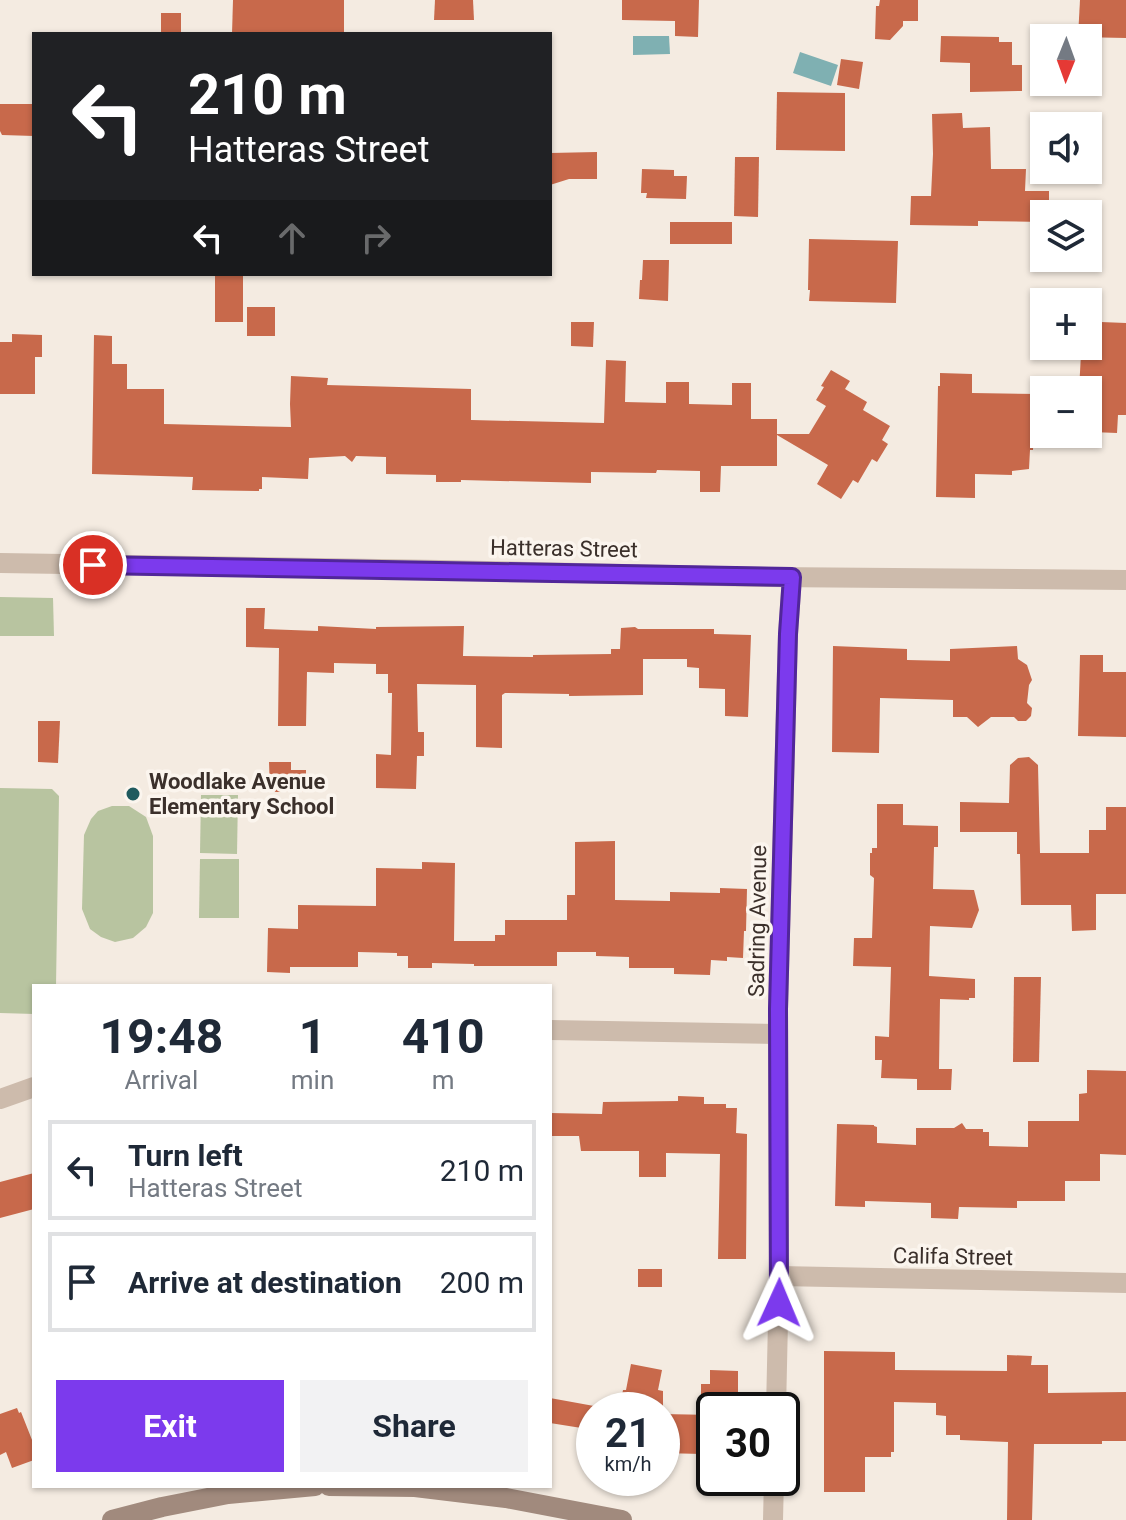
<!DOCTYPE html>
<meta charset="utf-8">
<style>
:root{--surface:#fff;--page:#f2f2f3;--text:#1f2937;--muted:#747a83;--line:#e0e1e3;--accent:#7c3aed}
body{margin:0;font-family:Roboto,sans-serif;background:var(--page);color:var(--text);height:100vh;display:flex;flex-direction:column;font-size:30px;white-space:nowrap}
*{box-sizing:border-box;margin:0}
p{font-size:26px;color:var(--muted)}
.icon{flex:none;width:44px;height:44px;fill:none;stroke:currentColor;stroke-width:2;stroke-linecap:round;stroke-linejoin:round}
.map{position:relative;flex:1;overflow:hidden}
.panel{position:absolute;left:32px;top:984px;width:520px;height:504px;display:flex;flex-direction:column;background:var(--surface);border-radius:0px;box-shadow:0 2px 6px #0004}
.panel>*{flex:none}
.guide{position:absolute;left:32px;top:32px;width:520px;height:244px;border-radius:0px;box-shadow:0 2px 6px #0004;background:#202124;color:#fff;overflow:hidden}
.needle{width:52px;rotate:181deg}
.tools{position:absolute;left:1030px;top:24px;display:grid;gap:16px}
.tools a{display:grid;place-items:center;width:72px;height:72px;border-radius:0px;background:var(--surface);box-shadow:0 2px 6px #0004;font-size:40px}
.speed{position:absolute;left:576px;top:1392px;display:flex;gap:16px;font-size:40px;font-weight:700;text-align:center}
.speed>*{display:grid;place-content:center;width:104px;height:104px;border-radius:50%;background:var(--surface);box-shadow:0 2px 6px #0004;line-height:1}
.speed small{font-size:20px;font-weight:400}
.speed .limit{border:4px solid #111;border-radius:12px;background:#fff;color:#111}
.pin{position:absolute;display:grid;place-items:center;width:68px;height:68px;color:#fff;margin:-34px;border:4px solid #fff;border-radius:50%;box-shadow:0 2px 8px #0007}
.me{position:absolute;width:88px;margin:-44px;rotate:1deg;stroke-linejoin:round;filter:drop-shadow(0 0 6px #0008)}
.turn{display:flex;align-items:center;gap:28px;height:168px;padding:0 24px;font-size:36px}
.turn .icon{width:104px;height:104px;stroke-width:2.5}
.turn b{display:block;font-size:56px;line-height:68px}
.lanes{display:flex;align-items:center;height:76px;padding:0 24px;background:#0003;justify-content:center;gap:40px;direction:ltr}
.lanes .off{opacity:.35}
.eta{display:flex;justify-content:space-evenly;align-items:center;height:136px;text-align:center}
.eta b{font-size:48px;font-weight:700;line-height:56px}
.cta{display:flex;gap:16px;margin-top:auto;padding:16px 24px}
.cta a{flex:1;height:92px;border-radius:0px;background:var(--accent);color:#fff;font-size:32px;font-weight:700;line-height:92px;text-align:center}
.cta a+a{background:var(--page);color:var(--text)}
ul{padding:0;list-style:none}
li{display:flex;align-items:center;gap:24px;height:100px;margin:0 16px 12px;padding:0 8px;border:4px solid var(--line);border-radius:0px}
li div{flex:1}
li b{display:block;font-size:30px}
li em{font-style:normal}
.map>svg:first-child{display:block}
.green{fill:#b8c4a0}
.water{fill:#7fb0b2}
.building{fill:#c8694b}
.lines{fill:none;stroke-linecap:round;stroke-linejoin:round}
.street{stroke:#cdbbac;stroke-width:20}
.secondary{stroke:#a18a7d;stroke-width:20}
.route-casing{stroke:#51269a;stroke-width:20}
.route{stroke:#7c3aed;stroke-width:14}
.poi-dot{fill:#1f5a5e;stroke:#fbf5ee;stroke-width:3}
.labels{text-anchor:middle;stroke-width:7;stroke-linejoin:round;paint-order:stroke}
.street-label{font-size:22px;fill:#3b302b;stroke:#fbf5ee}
.poi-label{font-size:22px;font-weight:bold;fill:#3b302b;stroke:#fbf5ee;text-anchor:start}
</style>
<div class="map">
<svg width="1126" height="1520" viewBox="0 0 1126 1520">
<rect width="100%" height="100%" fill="#f4ebe1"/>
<g class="green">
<path d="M 0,597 L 53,598 L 54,636 L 0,636 Z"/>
<path d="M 0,788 L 52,789 L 59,796 L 56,986 L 34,986 L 34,1014 L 0,1013 Z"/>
<path d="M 201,795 L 238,795 L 237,854 L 200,853 Z"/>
<path d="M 112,806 L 129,806 L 146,817 L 153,836 L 153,913 L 146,927 L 133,938 L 115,942 L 101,937 L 90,929 L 82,909 L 84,835 L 91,819 L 98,811 Z"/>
<path d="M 200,859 L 239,859 L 239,918 L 199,918 Z"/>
</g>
<g class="water">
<path d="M 633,36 L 669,36 L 670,54 L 633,55 Z"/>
<path d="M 800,52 L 838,65 L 831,86 L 793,73 Z"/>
</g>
<g class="building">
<path d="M 233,0 L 344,0 L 344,34 L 232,34 Z"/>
<path d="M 435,0 L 473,0 L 474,20 L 434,20 Z"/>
<path d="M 622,0 L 699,0 L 698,37 L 675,36 L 675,21 L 622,20 Z"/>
<path d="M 880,0 L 918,0 L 918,21 L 903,21 L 903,26 L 890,40 L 875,39 L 876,6 L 879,6 Z"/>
<path d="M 1080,0 L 1126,0 L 1126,38 L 1078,37 Z"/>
<rect x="161" y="13" width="20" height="21"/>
<path d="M 941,36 L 999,37 L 999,42 L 1012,42 L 1012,65 L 1022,65 L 1022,91 L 970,92 L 970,63 L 940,62 Z"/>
<path d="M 841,59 L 863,62 L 859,89 L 837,85 Z"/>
<path d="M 777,92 L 845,93 L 845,151 L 776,150 Z"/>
<path d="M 0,104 L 34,104 L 34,136 L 2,135 L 0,131 Z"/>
<path d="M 962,113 L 963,128 L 990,127 L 991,169 L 1026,169 L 1025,191 L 1049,191 L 1049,214 L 1044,214 L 1044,222 L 978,221 L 978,226 L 910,225 L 911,196 L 931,196 L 933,154 L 932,114 Z"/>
<path d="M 597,152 L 597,179 L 569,179 L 550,185 L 550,153 Z"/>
<path d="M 735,157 L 759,157 L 758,217 L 734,216 Z"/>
<path d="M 642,169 L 674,170 L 674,176 L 687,176 L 686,199 L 646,198 L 647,193 L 641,193 Z"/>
<rect x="670" y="222" width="62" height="22"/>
<path d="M 809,239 L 898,241 L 896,303 L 809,301 L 810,290 L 808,290 Z"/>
<path d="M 643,260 L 669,260 L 668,301 L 639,299 L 640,280 L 642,280 Z"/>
<rect x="215" y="274" width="28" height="48"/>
<rect x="247" y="307" width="28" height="29"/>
<path d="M 571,322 L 594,322 L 593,347 L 571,346 Z"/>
<path d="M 1101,322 L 1126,323 L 1126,415 L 1118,415 L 1117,433 L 1092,432 L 1092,413 L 1088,413 L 1088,390 L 1079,390 L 1081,354 L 1091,354 L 1091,326 L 1100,326 Z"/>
<path d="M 12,334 L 42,335 L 42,357 L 35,357 L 35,394 L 0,394 L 0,342 L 12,342 Z"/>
<path d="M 94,335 L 112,336 L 112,364 L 127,364 L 127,389 L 164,389 L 164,424 L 291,427 L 290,404 L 291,376 L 328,378 L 327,385 L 471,389 L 471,420 L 604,423 L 606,360 L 626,361 L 625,402 L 666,403 L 666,382 L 689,382 L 689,404 L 732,405 L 732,383 L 751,383 L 751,419 L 777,419 L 777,434 L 809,434 L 826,406 L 816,400 L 824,387 L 821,386 L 831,370 L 850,381 L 845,389 L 867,402 L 863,410 L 890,426 L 882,440 L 888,444 L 877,462 L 872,459 L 858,483 L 853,480 L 841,499 L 817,484 L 828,465 L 777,435 L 777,466 L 721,466 L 720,492 L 700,492 L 700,471 L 657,470 L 656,473 L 591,472 L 591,483 L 461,480 L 461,482 L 436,482 L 436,475 L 386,474 L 386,457 L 356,456 L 352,462 L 345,456 L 309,458 L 308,479 L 262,477 L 262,489 L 259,489 L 259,491 L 192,490 L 193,477 L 92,474 Z"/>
<path d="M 940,373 L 972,374 L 972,393 L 1040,394 L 1040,423 L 1034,422 L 1033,450 L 1030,450 L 1029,469 L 1012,471 L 1012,475 L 975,474 L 975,498 L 936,497 L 938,386 L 940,386 Z"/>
<path d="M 246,608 L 265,608 L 264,629 L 318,631 L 318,626 L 376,629 L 376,627 L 464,626 L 463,656 L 533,657 L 533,655 L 611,654 L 611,649 L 620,649 L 621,628 L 635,627 L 638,629 L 714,629 L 714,634 L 751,635 L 748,717 L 725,716 L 725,689 L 699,688 L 699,668 L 687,667 L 687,659 L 643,659 L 643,695 L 569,696 L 569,694 L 505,693 L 502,695 L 502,748 L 476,747 L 476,685 L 417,684 L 418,732 L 424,732 L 424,756 L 417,756 L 416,789 L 376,788 L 376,754 L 391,755 L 392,693 L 388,693 L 388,674 L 376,674 L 376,664 L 334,663 L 334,673 L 307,672 L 306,726 L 278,726 L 279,648 L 246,647 Z"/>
<path d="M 833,646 L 907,649 L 907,660 L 950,661 L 950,649 L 1017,646 L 1018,659 L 1027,665 L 1032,680 L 1029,685 L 1027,703 L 1032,708 L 1031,716 L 1026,721 L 1018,721 L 1014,717 L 991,717 L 978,727 L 967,717 L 953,717 L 953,700 L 880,698 L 879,753 L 832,752 Z"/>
<path d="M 1080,655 L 1103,655 L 1103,672 L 1126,672 L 1126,737 L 1078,736 Z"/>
<path d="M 38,721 L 60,721 L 58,763 L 38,762 Z"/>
<path d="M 1029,757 L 1038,765 L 1040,853 L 1089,853 L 1089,830 L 1106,830 L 1106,807 L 1126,807 L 1126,894 L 1096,894 L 1096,930 L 1072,931 L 1071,905 L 1021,905 L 1020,854 L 1017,854 L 1017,832 L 960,832 L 960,802 L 1009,803 L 1010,765 L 1018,758 Z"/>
<path d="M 269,762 L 291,762 L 291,770 L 306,770 L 306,792 L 270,792 Z"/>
<path d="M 877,804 L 903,804 L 903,825 L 938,826 L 938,847 L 934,847 L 933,889 L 974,890 L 979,910 L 972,928 L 930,926 L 929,976 L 975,979 L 975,998 L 969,998 L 969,1000 L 940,999 L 939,1069 L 952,1069 L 951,1090 L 917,1090 L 917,1079 L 881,1078 L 882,1060 L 875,1060 L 875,1036 L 889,1037 L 891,967 L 853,966 L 854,938 L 872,938 L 874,878 L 870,875 L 870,853 L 872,853 L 872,848 L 877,848 Z"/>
<path d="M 615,841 L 615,900 L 670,901 L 670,892 L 720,893 L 720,888 L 747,889 L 746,931 L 744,931 L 743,958 L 727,957 L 727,961 L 711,960 L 710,975 L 674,974 L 674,968 L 629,968 L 629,957 L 596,956 L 596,952 L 557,952 L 557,966 L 474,966 L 474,964 L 432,963 L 432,968 L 408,968 L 408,956 L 397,956 L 397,953 L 358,952 L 358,967 L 290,967 L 290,973 L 267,972 L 268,928 L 298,929 L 298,905 L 376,906 L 376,868 L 422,869 L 422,862 L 455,863 L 454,941 L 495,941 L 495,935 L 505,935 L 505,920 L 567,920 L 567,895 L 575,895 L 575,842 Z"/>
<path d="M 1014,977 L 1041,977 L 1039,1062 L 1013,1062 Z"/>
<path d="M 1087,1070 L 1126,1071 L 1126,1155 L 1100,1154 L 1100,1181 L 1065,1181 L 1065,1201 L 1017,1201 L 1017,1208 L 959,1207 L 958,1219 L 931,1218 L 931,1203 L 865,1201 L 865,1207 L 835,1206 L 837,1124 L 874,1125 L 874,1126 L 877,1127 L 877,1143 L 916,1145 L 916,1128 L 954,1128 L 962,1123 L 966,1129 L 983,1129 L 983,1132 L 989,1132 L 989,1146 L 1028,1147 L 1028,1121 L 1079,1121 L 1079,1094 L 1087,1093 Z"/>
<path d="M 678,1096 L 704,1097 L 704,1104 L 726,1104 L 726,1108 L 737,1108 L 736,1133 L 747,1134 L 746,1259 L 718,1259 L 720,1154 L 666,1153 L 666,1177 L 639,1177 L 639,1151 L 581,1151 L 579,1136 L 550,1136 L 550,1113 L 602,1114 L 603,1102 L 678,1101 Z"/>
<path d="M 34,1173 L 34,1209 L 0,1218 L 0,1182 Z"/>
<rect x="638" y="1269" width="24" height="18"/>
<path d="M 824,1351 L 895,1352 L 895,1370 L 1007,1371 L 1007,1355 L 1032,1356 L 1031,1365 L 1048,1365 L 1048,1393 L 1126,1392 L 1126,1441 L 1102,1441 L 1102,1444 L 1034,1444 L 1032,1520 L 1007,1520 L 1008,1442 L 960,1440 L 960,1435 L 946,1435 L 946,1416 L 936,1415 L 936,1403 L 894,1402 L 894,1452 L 891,1452 L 891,1457 L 865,1457 L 865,1492 L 824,1492 Z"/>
<path d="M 631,1364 L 662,1370 L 658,1390 L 663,1391 L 663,1410 L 619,1410 L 623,1390 L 626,1390 Z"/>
<path d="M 710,1370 L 738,1371 L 738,1410 L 701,1410 L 701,1384 L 710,1384 Z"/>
<path d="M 550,1398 L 594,1406 L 594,1430 L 550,1423 Z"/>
<path d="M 17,1408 L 19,1413 L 21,1412 L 34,1445 L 34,1460 L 12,1468 L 6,1452 L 0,1455 L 0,1414 Z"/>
<path d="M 662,1414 L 714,1415 L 714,1439 L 702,1439 L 702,1454 L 662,1453 Z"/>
</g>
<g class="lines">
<g class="street">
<path d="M 0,563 L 440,570 L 769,577 L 1126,580"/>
<path d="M 550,1030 L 778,1034"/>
<path d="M 0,1099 L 34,1087"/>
<path d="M 779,1276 L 1126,1283"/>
<path d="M 776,1410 L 779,1276 L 778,1009 L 788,634 L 792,577"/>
<path d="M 773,1520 L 774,1478"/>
</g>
<g class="secondary">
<path d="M 329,1486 L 415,1487 L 506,1498 L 622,1520"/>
<path d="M 112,1520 L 162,1507 L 228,1494 L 315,1486"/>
</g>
</g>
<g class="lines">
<g class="route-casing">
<path id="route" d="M 93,565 L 792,577 L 788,634 L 778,1009 L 779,1303"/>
</g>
<use href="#route" class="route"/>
</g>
<circle class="poi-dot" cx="133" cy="794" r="8"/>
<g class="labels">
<g class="street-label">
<text transform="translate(564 548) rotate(1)" y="8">Hatteras Street</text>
<text transform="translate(757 921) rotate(-89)" y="8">Sadring Avenue</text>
<text transform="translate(953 1256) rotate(1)" y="8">Califa Street</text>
</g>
<g class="poi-label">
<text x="149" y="789">Woodlake Avenue<tspan x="149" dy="25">Elementary School</tspan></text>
</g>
</g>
</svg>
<div class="tools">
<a><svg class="needle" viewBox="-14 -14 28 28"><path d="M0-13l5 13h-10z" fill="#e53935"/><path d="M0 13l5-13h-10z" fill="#747a83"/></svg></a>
<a><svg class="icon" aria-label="sound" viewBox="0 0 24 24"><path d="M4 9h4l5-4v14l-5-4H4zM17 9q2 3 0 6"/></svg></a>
<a><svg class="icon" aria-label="layers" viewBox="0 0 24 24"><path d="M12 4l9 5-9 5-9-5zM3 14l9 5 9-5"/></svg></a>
<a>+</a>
<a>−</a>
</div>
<div class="speed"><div>21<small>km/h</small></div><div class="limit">30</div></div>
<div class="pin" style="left:93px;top:565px;background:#d93025"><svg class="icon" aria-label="arrive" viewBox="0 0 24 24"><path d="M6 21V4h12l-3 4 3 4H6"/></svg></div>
<svg class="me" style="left:779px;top:1303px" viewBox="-20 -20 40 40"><path d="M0-17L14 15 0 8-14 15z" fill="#7c3aed" stroke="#fff" stroke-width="4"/></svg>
<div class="guide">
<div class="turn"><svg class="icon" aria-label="left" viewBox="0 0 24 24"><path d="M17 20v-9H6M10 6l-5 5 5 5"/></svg><div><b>210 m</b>Hatteras Street</div></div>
<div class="lanes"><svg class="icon" aria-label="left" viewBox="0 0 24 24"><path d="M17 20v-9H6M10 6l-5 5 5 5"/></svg><svg class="icon off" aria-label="ahead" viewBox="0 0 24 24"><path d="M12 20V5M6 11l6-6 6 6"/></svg><svg class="icon off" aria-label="right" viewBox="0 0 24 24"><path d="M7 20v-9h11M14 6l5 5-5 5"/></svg></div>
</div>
<section class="panel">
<div class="eta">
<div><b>19:48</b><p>Arrival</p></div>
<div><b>1</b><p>min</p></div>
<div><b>410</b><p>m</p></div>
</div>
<ul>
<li><svg class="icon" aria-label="left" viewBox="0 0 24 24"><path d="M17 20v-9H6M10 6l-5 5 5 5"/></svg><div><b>Turn left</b><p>Hatteras Street</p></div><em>210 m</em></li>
<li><svg class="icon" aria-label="arrive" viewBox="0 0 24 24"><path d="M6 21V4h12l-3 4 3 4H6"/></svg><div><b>Arrive at destination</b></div><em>200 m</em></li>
</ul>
<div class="cta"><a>Exit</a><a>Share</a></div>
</section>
</div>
